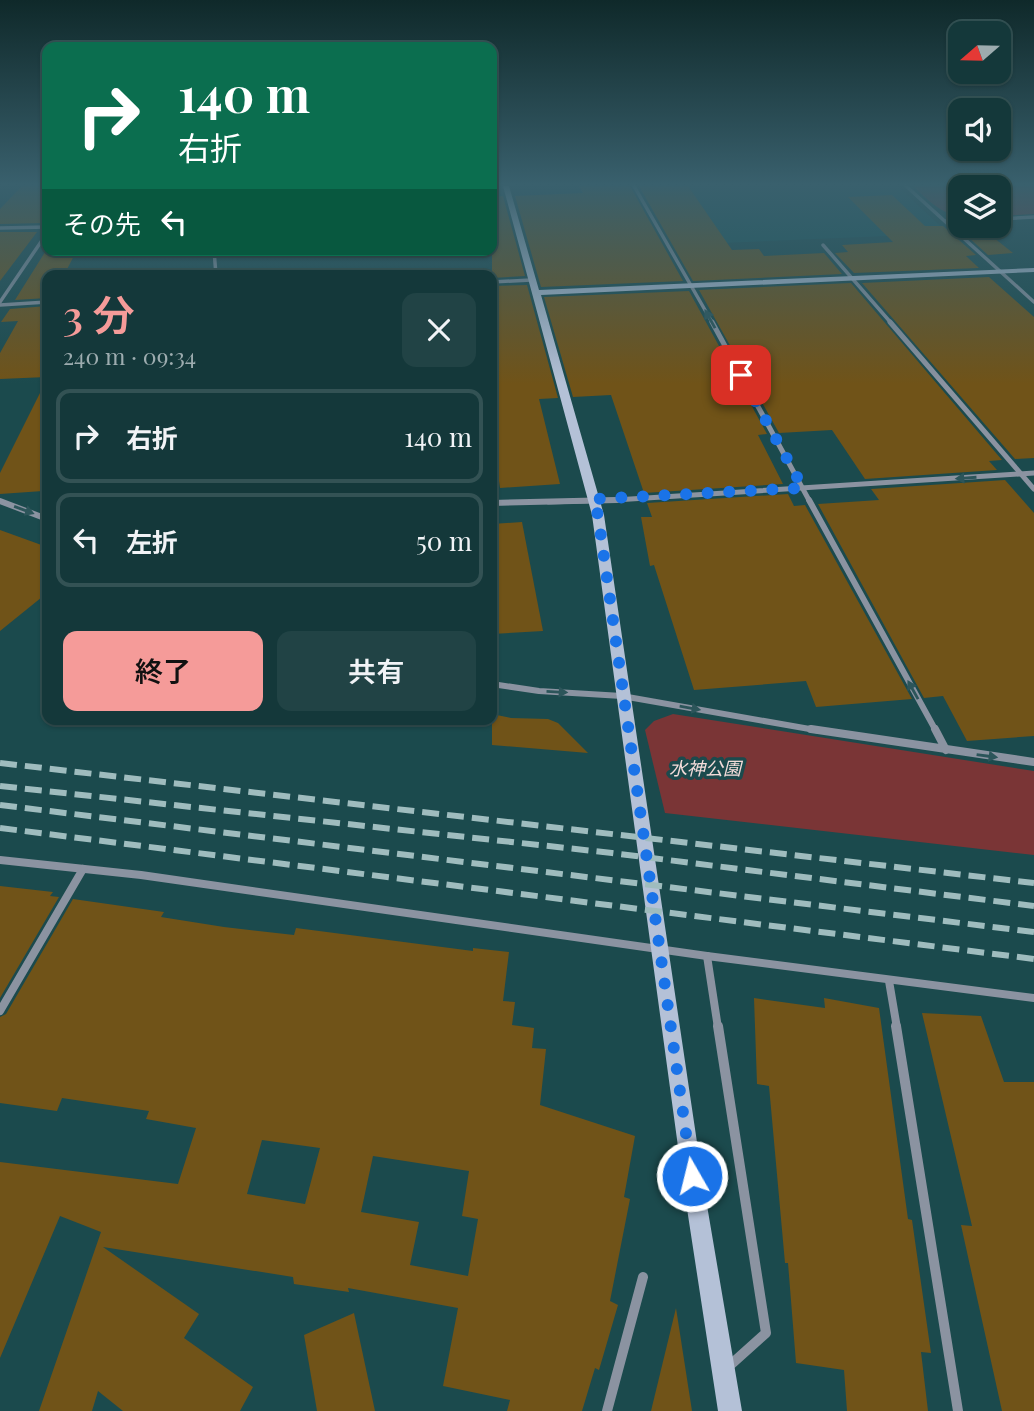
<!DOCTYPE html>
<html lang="ja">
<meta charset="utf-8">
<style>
:root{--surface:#14383a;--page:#214345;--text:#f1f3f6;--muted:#9dacaf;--line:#335254;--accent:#f59b99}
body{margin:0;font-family:"Playfair Display","Noto Sans JP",serif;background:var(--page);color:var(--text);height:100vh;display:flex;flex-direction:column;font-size:26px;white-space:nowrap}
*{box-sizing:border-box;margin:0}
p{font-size:23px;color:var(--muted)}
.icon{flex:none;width:38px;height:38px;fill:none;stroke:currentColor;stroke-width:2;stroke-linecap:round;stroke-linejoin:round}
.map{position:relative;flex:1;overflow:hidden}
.sheet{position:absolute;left:42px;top:270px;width:455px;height:455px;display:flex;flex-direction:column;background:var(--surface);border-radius:14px;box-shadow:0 2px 5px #0004,0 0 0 2px var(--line)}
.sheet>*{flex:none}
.top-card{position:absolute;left:42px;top:42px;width:455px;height:214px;border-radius:14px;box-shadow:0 2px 5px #0004,0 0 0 2px var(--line);background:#0b6e4f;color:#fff;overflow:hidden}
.needle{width:46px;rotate:250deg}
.fabs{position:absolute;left:948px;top:21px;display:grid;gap:14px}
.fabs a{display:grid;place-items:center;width:63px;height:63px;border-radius:14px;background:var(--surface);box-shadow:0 2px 5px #0004,0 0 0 2px var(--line);font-size:35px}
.pin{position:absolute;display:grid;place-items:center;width:60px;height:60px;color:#fff;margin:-30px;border-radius:14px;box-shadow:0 4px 10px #0006}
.me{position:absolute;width:77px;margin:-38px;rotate:352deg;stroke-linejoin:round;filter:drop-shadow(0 0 5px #0008)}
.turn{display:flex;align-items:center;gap:24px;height:147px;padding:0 21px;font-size:32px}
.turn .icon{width:91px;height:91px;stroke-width:2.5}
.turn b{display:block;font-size:49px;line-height:60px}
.then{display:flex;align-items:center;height:66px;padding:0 21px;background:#0003;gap:14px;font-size:26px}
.round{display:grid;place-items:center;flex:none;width:74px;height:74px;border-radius:14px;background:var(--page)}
.headline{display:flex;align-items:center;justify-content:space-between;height:119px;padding:0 21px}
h1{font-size:42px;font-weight:600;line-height:52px;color:var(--accent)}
.action{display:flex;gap:14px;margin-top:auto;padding:14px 21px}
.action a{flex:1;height:80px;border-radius:14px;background:var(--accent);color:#111;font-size:28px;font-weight:600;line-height:80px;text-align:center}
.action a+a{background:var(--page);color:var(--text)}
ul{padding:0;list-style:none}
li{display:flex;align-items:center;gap:21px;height:94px;margin:0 14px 10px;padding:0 7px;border:4px solid var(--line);border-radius:14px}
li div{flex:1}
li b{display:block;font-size:26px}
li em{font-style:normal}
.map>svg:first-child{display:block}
.built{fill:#185559}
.green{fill:#7a3536}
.building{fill:#705318;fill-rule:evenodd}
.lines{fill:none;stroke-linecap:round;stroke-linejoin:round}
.street-far4{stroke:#8b93a1;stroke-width:3.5}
.street-far3{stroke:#8b93a1;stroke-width:5}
.street-far2{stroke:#8b93a1;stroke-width:6}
.street-far1{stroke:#8b93a1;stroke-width:8}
.street{stroke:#8b93a1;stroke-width:10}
.secondary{fill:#b4c1d7;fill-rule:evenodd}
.rail{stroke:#9fbcbe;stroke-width:6;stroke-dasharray:17 8;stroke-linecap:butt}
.oneway{fill:#2c555a}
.route{stroke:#1a73e8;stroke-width:12;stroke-dasharray:0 21.6}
.labels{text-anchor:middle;stroke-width:7;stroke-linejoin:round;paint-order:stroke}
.park-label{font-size:18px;font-style:italic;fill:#f4dcda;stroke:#1b4a4d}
</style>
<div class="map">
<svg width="1034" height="1411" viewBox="0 0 1034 1411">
<rect width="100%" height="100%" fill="#1b4a4d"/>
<path class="built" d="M 641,186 L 897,186 L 946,231 L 936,234 L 675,245 Z"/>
<g class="green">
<path d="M 913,186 L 1034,186 L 1034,214 L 999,216 L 999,187 L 961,187 L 961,217 C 940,213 928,200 913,186 Z"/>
<path d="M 673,714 L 1034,771 L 1034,855 L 665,813 L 645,730 L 654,721 Z"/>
</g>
<g class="building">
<path d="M 22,186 L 47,186 L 47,218 L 44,223 L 0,224 L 0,209 Z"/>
<path d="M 579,186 L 630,186 L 683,281 L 541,287 L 515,196 L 583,193 Z"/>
<path d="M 639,186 L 688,186 L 732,250 L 759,249 L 764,256 L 824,253 L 842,274 L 693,281 Z"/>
<path d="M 892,195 L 925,226 L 943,226 L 976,255 L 966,256 L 979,268 L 854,273 L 835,253 L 848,252 L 842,245 L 893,242 L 848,197 Z"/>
<path d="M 503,196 L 525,276 L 492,278 L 492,197 Z"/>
<path d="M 956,226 L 979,226 L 1013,253 L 988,255 Z"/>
<path d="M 0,232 L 37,232 L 0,281 Z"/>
<path d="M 47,249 L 77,250 L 64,275 L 47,275 L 47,298 L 15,300 Z"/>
<path d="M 989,277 L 1034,317 L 1034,458 L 1015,459 L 862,283 Z"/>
<path d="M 851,283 L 1002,460 L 989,461 L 997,470 L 865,479 L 832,430 L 779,433 L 699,290 Z"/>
<path d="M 527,285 L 558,398 L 539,399 L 560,484 L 500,488 L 496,461 L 492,461 L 492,286 Z"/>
<path d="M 689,291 L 767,434 L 758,435 L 783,484 L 644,493 L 611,395 L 573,397 L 544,297 Z"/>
<path d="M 47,306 L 47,377 L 0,379 L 0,353 L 18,321 L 1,322 L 10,309 Z"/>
<path d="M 47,379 L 47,480 L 43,491 L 0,494 L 0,473 Z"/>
<path d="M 1005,480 L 1034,513 L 1034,736 L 967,741 L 943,696 L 924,698 L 818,504 L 879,500 L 871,489 Z"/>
<path d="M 788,494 L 794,506 L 805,505 L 912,699 L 816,707 L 806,681 L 694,690 L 654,565 L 650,566 L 641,517 L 652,517 L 647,503 Z"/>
<path d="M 522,522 L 543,631 L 492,634 L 492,524 Z"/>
<path d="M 0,530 L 47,547 L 47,593 L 0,631 Z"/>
<path d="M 492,714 L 511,718 L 548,719 L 558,723 L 588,753 L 492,745 Z"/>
<path d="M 0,886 L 53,892 L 50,896 L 59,897 L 0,998 Z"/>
<path d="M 73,899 L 164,912 L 161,917 L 224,927 L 294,935 L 296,928 L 473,951 L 473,948 L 509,952 L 503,1001 L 515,1002 L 512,1025 L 534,1028 L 532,1048 L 546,1049 L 540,1105 L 635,1136 L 624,1197 L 630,1199 L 610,1301 L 618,1305 L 599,1370 L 595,1368 L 582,1411 L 507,1411 L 510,1400 L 443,1386 L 458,1308 L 348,1288 L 349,1292 L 294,1284 L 293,1277 L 103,1247 L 199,1314 L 184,1338 L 253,1387 L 240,1411 L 123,1411 L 98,1391 L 92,1411 L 39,1411 L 101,1232 L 60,1216 L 0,1358 L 0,1162 L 178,1184 L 196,1128 L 146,1119 L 149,1111 L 62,1098 L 57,1111 L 0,1103 L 0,1017 L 6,1014 ZM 262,1140 L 320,1148 L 305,1204 L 247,1194 ZM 373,1156 L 469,1171 L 462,1216 L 478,1219 L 468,1276 L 410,1265 L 419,1222 L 361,1212 Z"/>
<path d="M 754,998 L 825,1008 L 824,998 L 879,1008 L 908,1219 L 912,1220 L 931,1353 L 921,1352 L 928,1411 L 847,1411 L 844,1370 L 796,1363 L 788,1263 L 785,1263 L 769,1086 L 757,1084 Z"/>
<path d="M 922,1013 L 981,1016 L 1004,1082 L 1034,1082 L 1034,1411 L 1002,1411 L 961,1225 L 972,1226 Z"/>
<path d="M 676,1308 L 692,1411 L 651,1411 Z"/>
<path d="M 354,1313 L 375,1411 L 317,1411 L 304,1335 Z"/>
</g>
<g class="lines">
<g class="street-far4">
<path d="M 634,186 L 713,324"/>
<path d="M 906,186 L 1034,302"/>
<path d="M 999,219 L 1034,217"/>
<path d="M 946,221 L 961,220"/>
<path d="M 0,228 L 47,227"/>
<path d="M 823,245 L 892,324"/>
<path d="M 214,250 L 216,275"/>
<path d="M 492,282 L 531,280"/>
<path d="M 0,302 L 47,233"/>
<path d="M 0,305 L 47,302"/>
</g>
<g class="street-far3">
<path d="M 712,322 L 810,502"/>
<path d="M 890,322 L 1034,489"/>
<path d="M 548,502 L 615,500 L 1034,473"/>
</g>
<g class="street-far2">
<path d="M 809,500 L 936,731"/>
<path d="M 0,501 L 47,519"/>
<path d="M 492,503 L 617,500"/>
<path d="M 492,684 L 539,691 L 622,696 L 821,731"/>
</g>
<g class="street-far1">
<path d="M 811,729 L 1034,762"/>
<path d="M 935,729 L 946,750"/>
<path d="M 0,860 L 141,875 L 707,956 L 1034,998"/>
<path d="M 707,956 L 718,1028"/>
<path d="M 889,981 L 897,1028"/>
<path d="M 0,1011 L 83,869"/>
</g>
<g class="street">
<path d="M 718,1026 L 766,1333 L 727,1368"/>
<path d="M 896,1026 L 958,1411"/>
<path d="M 607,1411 L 643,1277"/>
</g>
<path class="secondary" d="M 503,186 L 509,186 L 539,290 L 1034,268 L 1034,272 L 541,295 L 604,515 L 702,1176 L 742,1411 L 718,1411 L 682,1176 L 592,515 Z"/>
<g class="rail">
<path d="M 0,763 L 1034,883"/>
<path d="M 0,786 L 612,853 L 1034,906"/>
<path d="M 0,805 L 1034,932"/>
<path d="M 0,828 L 1034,959"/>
</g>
</g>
<defs><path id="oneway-solid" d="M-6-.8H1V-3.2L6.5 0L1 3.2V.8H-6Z" transform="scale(1.75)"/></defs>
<g class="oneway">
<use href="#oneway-solid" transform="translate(710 319) rotate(-119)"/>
<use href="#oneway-solid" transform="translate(966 478) rotate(176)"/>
<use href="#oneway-solid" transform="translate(24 510) rotate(20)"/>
<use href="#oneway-solid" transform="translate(913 690) rotate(-119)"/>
<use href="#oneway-solid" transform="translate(557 692) rotate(3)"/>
<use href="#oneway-solid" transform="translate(690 708) rotate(10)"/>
<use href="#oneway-solid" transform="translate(987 756) rotate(8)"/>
</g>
<linearGradient id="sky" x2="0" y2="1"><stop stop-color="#0f292a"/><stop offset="0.48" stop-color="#39606d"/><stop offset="1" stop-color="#39606d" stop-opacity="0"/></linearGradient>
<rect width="1034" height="384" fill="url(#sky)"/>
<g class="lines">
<path class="route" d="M 692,1176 L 598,515 L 593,499 L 803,488 L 741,375"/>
</g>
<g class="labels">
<g class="park-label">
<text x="705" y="775">水神公園</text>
</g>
</g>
</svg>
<div class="fabs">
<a><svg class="needle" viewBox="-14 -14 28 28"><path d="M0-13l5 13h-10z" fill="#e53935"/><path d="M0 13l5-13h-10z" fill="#9dacaf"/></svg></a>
<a><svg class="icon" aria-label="sound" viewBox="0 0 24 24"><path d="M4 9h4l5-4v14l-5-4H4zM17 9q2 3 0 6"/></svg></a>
<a><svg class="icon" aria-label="layers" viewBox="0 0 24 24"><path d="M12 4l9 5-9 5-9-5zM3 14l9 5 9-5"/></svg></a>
</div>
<div class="pin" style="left:741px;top:375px;background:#d93025"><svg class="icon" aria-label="arrive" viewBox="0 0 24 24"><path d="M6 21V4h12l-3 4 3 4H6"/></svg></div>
<svg class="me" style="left:692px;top:1176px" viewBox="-20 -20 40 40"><circle r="17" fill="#1a73e8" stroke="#fff" stroke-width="3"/><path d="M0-11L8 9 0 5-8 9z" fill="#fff"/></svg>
<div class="top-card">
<div class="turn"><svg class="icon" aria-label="right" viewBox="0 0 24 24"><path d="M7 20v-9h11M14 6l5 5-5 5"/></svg><div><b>140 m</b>右折</div></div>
<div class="then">その先<svg class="icon" aria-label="left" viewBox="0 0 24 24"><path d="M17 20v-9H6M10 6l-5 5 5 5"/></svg></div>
</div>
<section class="sheet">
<div class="headline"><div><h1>3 分</h1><p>240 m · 09:34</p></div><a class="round"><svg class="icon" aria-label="close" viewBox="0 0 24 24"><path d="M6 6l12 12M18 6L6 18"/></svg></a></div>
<ul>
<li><svg class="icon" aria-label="right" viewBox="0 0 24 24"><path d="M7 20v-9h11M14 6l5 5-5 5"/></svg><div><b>右折</b></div><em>140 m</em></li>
<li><svg class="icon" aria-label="left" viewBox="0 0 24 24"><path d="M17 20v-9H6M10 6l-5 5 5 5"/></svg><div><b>左折</b></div><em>50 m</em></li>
</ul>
<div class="action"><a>終了</a><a>共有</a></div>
</section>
</div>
